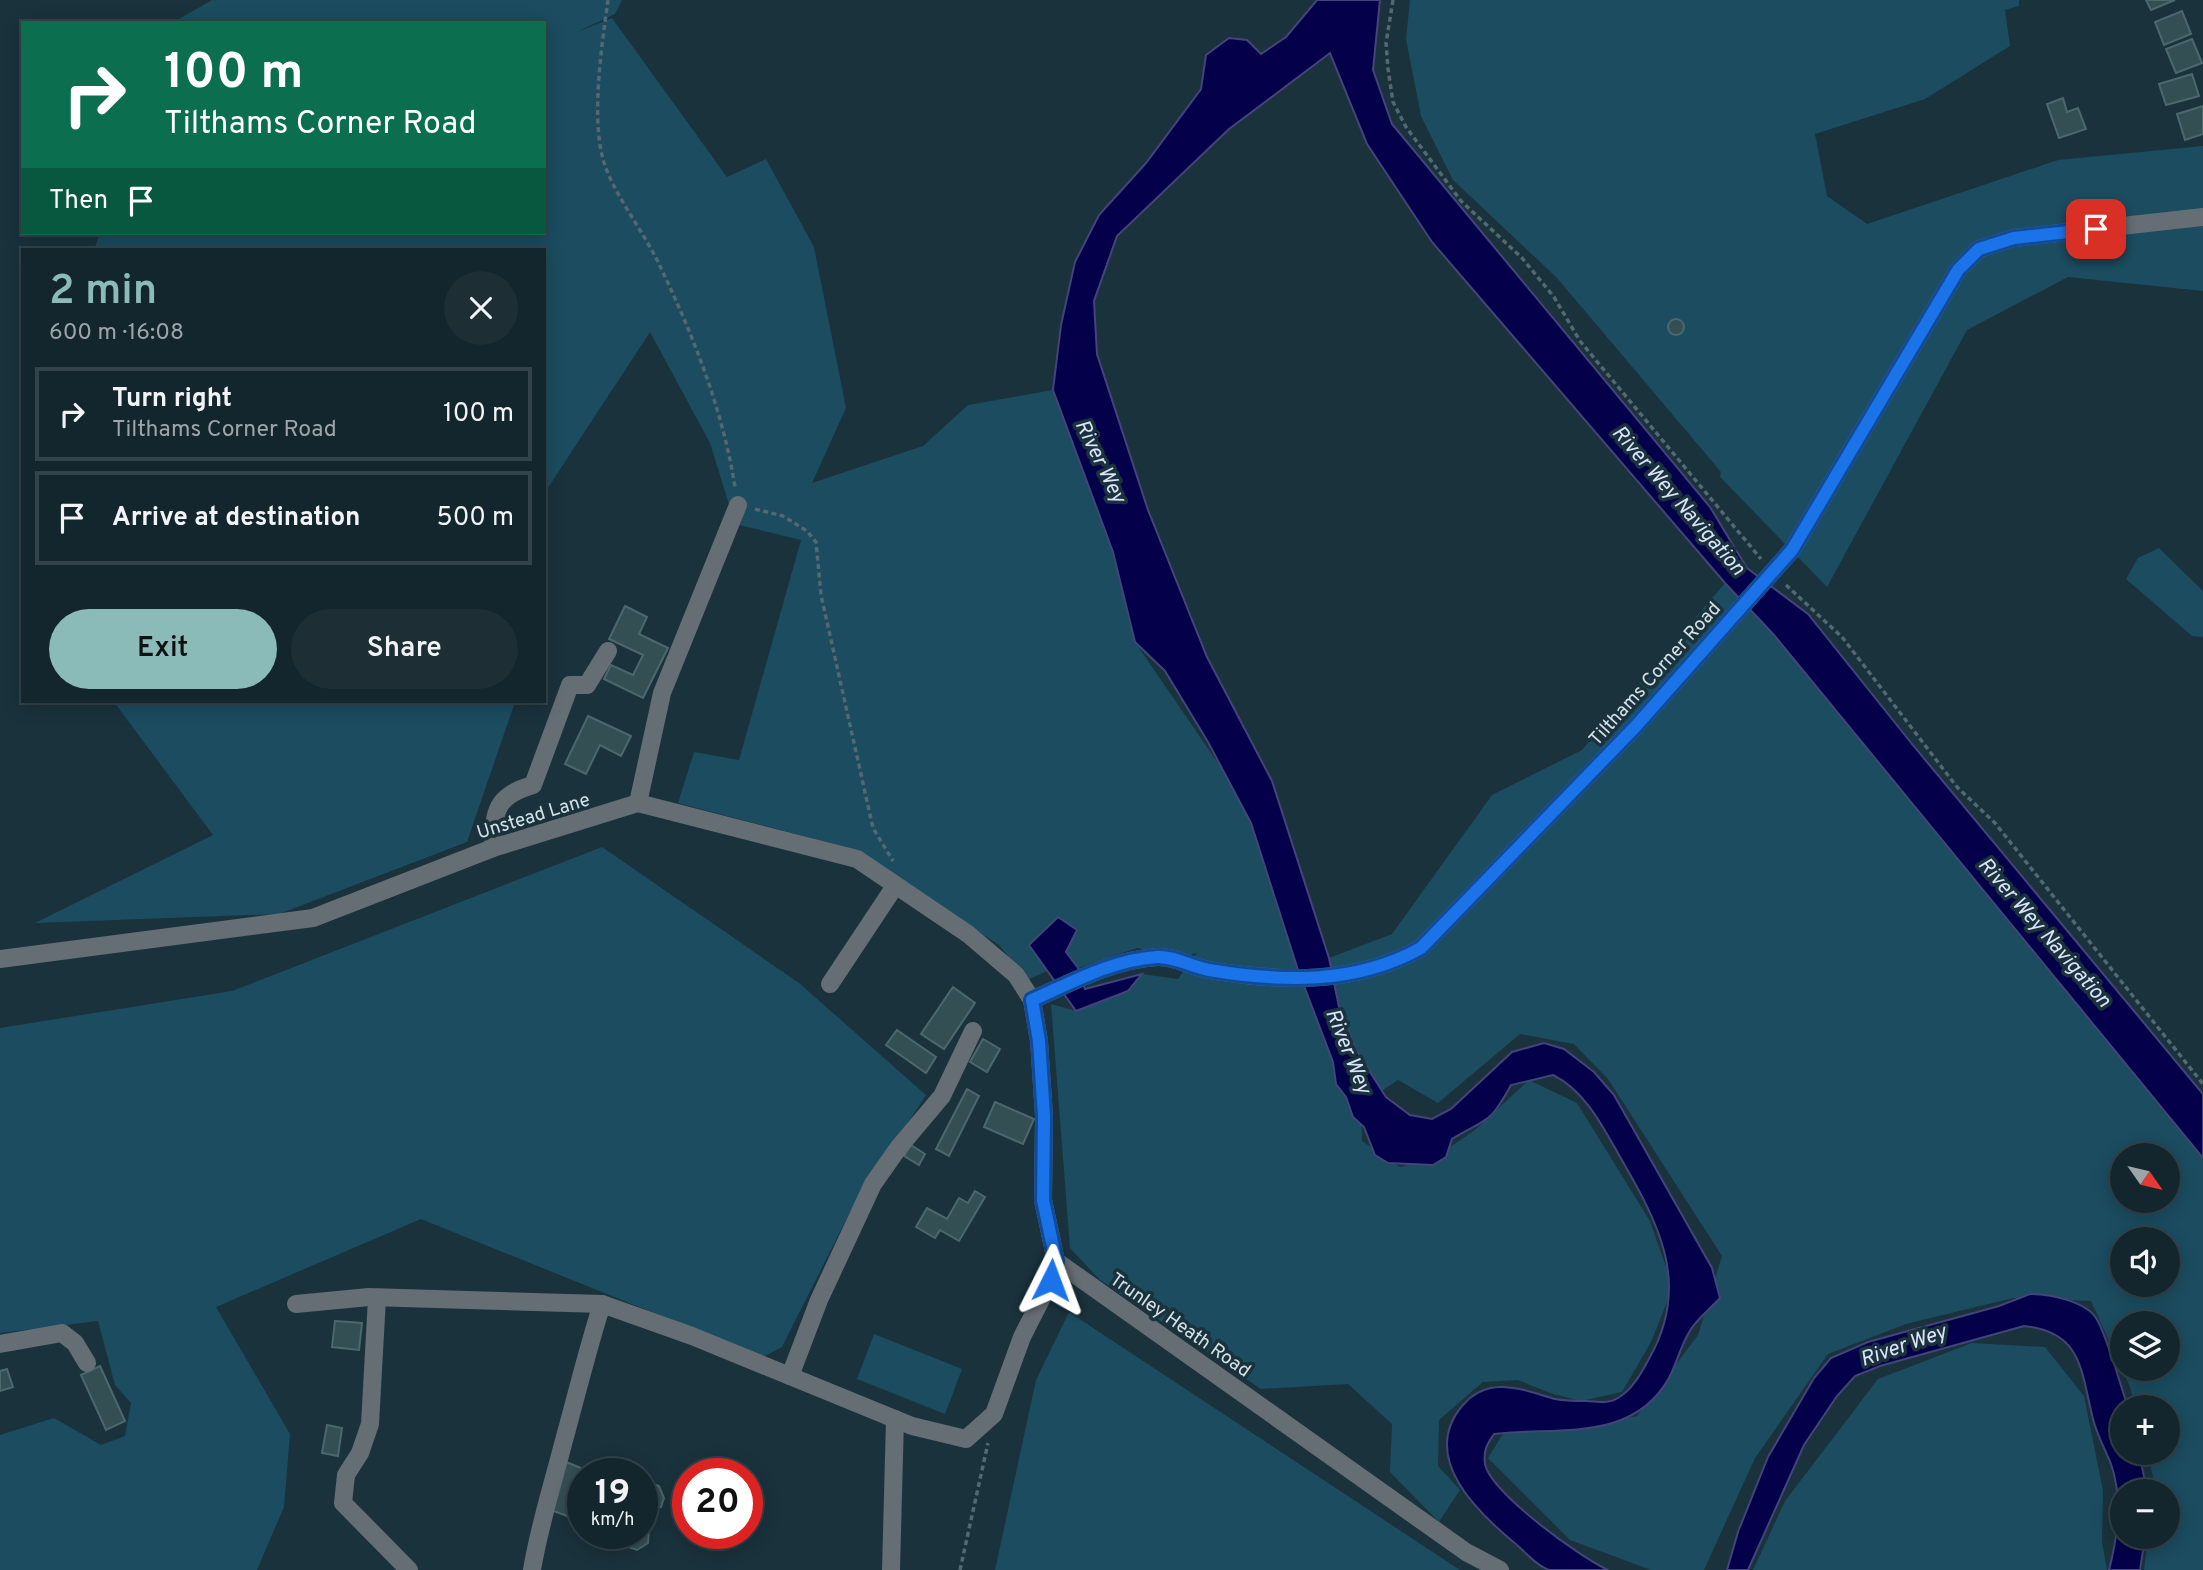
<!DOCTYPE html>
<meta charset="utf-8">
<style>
:root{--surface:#14262d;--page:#1d2e35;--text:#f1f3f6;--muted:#9da5aa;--line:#334349;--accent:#8bbbb9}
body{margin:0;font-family:Overpass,sans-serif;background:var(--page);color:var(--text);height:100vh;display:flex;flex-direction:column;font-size:26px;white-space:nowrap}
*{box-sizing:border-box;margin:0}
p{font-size:23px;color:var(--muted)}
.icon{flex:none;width:38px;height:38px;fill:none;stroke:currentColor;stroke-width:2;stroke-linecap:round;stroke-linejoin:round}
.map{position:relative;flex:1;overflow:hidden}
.drawer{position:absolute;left:21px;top:248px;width:525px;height:455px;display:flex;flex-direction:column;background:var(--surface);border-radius:0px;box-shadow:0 4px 18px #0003,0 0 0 2px var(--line)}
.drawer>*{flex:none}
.hud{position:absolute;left:21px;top:21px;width:525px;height:214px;border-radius:0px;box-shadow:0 4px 18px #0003,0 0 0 2px var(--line);background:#0b6e4f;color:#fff;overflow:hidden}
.needle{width:46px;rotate:124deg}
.tools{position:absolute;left:2110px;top:1143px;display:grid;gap:14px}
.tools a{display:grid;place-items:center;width:70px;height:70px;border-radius:50%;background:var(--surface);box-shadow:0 4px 18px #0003,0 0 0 2px var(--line);font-size:35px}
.speed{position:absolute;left:567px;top:1458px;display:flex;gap:14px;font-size:35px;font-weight:700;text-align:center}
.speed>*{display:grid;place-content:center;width:91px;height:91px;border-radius:50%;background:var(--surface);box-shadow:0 4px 18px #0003,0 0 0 2px var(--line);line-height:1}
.speed small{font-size:18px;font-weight:400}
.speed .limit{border:10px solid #d22;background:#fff;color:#111}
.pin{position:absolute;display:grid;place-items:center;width:60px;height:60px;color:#fff;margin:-30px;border-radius:14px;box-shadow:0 4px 10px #0006}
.me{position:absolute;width:77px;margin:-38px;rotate:3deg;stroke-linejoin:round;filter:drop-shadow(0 0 5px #0008)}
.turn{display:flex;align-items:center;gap:24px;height:147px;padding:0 28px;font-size:32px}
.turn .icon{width:91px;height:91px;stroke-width:2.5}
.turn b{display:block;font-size:49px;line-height:60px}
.then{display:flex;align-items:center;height:66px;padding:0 28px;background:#0003;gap:14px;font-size:26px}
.round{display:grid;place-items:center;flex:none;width:74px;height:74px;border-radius:37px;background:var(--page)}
.summary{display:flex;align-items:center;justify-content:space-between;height:119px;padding:0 28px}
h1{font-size:42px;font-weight:600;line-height:52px;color:var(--accent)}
.cta{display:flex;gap:14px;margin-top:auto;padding:14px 28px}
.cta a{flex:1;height:80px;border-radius:42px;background:var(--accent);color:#111;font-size:28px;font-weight:600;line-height:80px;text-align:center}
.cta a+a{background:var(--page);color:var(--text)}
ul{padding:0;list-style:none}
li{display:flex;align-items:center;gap:21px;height:94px;margin:0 14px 10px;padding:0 14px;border:4px solid var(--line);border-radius:0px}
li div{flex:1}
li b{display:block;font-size:26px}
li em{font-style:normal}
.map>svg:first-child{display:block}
.green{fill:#1b4c60;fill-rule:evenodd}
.water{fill:#05004a;stroke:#434479;stroke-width:2}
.building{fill:#334f53;stroke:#4b686c;stroke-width:2}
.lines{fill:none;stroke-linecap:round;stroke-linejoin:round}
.path{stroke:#536871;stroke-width:3.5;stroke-dasharray:5 3.5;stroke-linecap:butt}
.minor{stroke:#656d75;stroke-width:18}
.route-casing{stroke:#114b97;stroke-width:18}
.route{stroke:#1a73e8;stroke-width:12}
.labels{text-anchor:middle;stroke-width:7;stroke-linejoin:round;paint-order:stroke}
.street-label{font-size:19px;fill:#d4e2e8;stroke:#1a323c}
.water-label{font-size:21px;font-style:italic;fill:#dbe4fa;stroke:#1a323c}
</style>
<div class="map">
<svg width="2203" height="1570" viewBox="0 0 2203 1570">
<rect width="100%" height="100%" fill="#1a323c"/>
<g class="green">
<path d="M 212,0 L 622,0 L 615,14 L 577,32 L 612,18 L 727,177 L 766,159 L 814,247 L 846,408 L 812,483 L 923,446 L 968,405 L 1053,390 L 1113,552 L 1135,642 L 1220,766 L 1251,823 L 1276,901 L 1316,996 L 1329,958 L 1392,934 L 1492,795 L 1582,750 L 1725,583 L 1774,635 L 1971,872 L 2203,1158 L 2203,1570 L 2144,1570 L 2148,1537 L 2168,1536 L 2168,1491 L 2152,1491 L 2153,1477 L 2147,1453 L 2168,1452 L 2168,1407 L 2135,1407 L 2130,1387 L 2091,1301 L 2013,1298 L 1906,1324 L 1828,1354 L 1755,1458 L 1704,1570 L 1651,1570 L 1570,1540 L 1488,1458 L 1510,1422 L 1562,1430 L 1637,1416 L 1698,1335 L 1722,1256 L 1608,1079 L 1574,1044 L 1520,1034 L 1438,1103 L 1398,1080 L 1361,1105 L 1362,1141 L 1400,1167 L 1434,1158 L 1475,1130 L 1529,1080 L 1577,1103 L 1650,1221 L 1673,1287 L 1651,1342 L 1622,1392 L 1581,1401 L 1550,1393 L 1518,1380 L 1483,1382 L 1439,1420 L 1438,1466 L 1460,1490 L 1439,1522 L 1390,1472 L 1392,1424 L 1348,1384 L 1261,1389 L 1100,1280 L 1070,1248 L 1051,1004 L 1076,1011 L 1128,991 L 1142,974 L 1178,979 L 1197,952 L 1184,959 L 1137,948 L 1078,968 L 1066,952 L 1029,945 L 1047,971 L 1027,980 L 999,945 L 849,848 L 678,803 L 694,752 L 739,760 L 801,540 L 735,524 L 710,443 L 650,332 L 544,494 L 544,250 L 94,250 L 100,233 L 544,233 L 544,23 L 172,23 ZM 2123,1155 L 2168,1155 L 2168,1200 L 2123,1200 ZM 2123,1239 L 2168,1239 L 2168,1284 L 2123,1284 ZM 2123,1323 L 2168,1323 L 2168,1368 L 2123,1368 Z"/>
<path d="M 1410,0 L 2019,0 L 2019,6 L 2005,10 L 2010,46 L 1925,99 L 1815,134 L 1827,196 L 1867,224 L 2058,160 L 2203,146 L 2203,291 L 2068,277 L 1967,330 L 1827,587 L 1720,477 L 1721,472 L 1557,278 L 1453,180 L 1421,116 L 1406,39 Z"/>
<path d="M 2159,548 L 2203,591 L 2203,637 L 2192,636 L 2126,579 L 2138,558 Z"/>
<path d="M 114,702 L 515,702 L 467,842 L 279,914 L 35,923 L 213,835 Z"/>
<path d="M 602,847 L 799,983 L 926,1095 L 850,1212 L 782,1347 L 763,1357 L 421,1219 L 216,1307 L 290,1434 L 284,1507 L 257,1570 L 0,1570 L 0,1435 L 54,1418 L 101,1445 L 125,1436 L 131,1403 L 115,1385 L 98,1321 L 0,1333 L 0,1028 L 232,991 Z"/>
<path d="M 1069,1312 L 1460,1570 L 995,1570 L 1036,1380 Z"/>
<path d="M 874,1334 L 962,1369 L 945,1414 L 857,1379 Z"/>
<path d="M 1972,1343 L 2045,1347 L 2084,1396 L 2103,1491 L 2102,1542 L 2107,1570 L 1753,1570 L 1785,1501 L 1878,1379 Z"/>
</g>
<g class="water">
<path d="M 1317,0 L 1380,0 L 1373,70 L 1392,124 L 1710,507 L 1747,568 L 1808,614 L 1912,744 L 2203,1094 L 2203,1158 L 1774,635 L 1725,583 L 1432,242 L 1367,144 L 1330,53 L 1229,129 L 1117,236 L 1094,301 L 1097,354 L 1148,510 L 1207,657 L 1272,781 L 1329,958 L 1339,1007 L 1356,1050 L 1386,1097 L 1410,1115 L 1432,1119 L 1451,1109 L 1512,1052 L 1544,1043 L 1564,1049 L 1594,1072 L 1614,1095 L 1712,1268 L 1720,1298 C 1711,1308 1698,1318 1691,1329 C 1681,1344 1677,1363 1669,1378 C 1632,1444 1555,1426 1494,1434 C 1487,1444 1483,1451 1485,1464 C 1491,1493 1581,1558 1608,1570 C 1591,1570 1568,1570 1550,1570 C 1539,1568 1525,1552 1517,1545 C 1478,1513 1419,1458 1462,1406 C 1489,1374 1523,1390 1555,1399 C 1565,1401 1577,1401 1587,1401 C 1597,1402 1608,1404 1618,1398 C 1633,1389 1642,1372 1650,1357 C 1692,1282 1657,1221 1619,1155 C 1602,1125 1585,1091 1553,1075 L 1511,1085 C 1489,1125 1489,1117 1452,1139 L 1446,1157 L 1433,1165 L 1388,1163 L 1375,1155 L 1364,1127 L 1353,1117 L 1346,1097 L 1336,1084 L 1333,1062 L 1298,970 L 1251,823 L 1208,742 L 1165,671 L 1135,642 L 1113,552 L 1053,390 L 1061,325 L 1075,262 L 1099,215 L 1146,163 L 1201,89 L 1206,55 L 1229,38 L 1247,40 L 1261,54 L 1286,37 Z"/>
<path d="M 1058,917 L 1077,930 L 1066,952 L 1078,968 L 1085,989 L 1142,974 L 1128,991 L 1076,1011 L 1029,945 Z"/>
<path d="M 2030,1294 C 2049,1294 2085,1301 2096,1318 C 2107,1335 2120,1385 2128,1407 L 2123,1407 L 2123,1452 L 2139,1453 L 2147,1491 L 2123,1491 L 2123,1536 L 2145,1537 L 2140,1570 L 2109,1570 C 2118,1535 2123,1499 2111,1464 C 2105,1449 2097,1435 2093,1419 C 2081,1372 2083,1332 2024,1326 L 1880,1366 L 1855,1376 L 1837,1396 L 1804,1445 L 1748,1570 L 1727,1570 L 1738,1532 L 1768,1457 L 1814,1378 L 1831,1358 L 1868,1342 L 1999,1306 Z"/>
</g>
<g class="building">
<path d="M 2146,0 L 2175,0 L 2151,10 Z"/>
<path d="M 2182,11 L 2191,34 L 2164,45 L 2155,22 Z"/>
<path d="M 2192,39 L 2202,63 L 2176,73 L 2166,49 Z"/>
<path d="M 2192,74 L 2199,96 L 2166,105 L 2159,84 Z"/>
<path d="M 2063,98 L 2067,112 L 2078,108 L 2086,129 L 2059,138 L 2047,104 Z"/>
<path d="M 2203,106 L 2203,134 L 2185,140 L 2177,114 Z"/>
<circle cx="1676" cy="327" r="8"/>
<path d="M 625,606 L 647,617 L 639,634 L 668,648 L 643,698 L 604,679 L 611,665 L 633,675 L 643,655 L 609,639 Z"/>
<path d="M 588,716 L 631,736 L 621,756 L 600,745 L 586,774 L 565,764 Z"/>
<path d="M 953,987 L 975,1003 L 944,1049 L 921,1034 Z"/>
<path d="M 897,1030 L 936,1057 L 926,1073 L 886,1045 Z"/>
<path d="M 983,1039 L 1000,1049 L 987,1072 L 970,1062 Z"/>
<path d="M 967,1089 L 979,1096 L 949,1156 L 936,1149 Z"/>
<path d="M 995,1102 L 1034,1119 L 1023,1144 L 984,1127 Z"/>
<path d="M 911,1145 L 925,1154 L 919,1165 L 904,1156 Z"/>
<path d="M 975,1191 L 985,1197 L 959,1241 L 940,1230 L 935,1238 L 916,1227 L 927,1208 L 947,1219 L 959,1198 L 968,1203 Z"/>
<path d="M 335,1321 L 362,1323 L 359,1350 L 332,1347 Z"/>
<path d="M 100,1366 L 125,1421 L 106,1430 L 81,1375 Z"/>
<path d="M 7,1369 L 13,1387 L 0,1391 L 0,1371 Z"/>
<path d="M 327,1425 L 342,1428 L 338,1456 L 322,1453 Z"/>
<path d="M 566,1462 L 596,1474 L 583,1474 L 583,1502 L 575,1519 L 548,1509 Z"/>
<path d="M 650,1483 L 659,1486 L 664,1498 L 661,1507 L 649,1512 L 642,1510 L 642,1485 Z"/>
<path d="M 642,1522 L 649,1529 L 648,1543 L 637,1550 L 628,1547 L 622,1533 L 642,1533 Z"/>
</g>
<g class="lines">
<g class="path">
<path d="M 608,0 C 602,44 591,116 603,159 C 611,190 643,231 658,262 C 692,332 723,410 735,487"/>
<path d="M 1393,0 L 1386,43 L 1388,69 L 1393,102 L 1406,127 L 1461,201 L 1522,258 L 1554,297 L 1580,341 L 1761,559"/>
<path d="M 755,509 L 783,516 L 807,531 L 816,542 L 821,595 L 873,828 L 893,861"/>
<path d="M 1786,585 L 1842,637 L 1957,787 L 1995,823 L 2203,1084"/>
<path d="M 960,1570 L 988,1443"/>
</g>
<g class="minor">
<path d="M 638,803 L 662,693 L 738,505"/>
<path d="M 493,848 C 494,811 495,796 533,785 L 570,685 L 587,685 L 608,651"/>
<path d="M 0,959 L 313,918 L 493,848 L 638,803 L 857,859 L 968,934 L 1016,975 L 1032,1000 L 1039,1041 L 1044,1116 L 1043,1200 L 1056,1261 L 1466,1552 L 1500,1570"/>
<path d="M 830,984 L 895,886"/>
<path d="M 1032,1000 C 1073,982 1112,960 1157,957 C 1174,956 1192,967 1209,970 C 1281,982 1355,985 1421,948 L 1636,726 L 1792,550 L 1958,270 L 1979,249 L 2014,238 L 2203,217"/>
<path d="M 377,1298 L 370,1424 L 360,1453 L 346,1475 L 343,1503 L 409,1570"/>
<path d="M 296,1304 L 369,1297 L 602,1304"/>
<path d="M 0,1344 L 62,1333 L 75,1343 L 87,1363"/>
<path d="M 790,1376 L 819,1300 L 873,1184 L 899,1147 L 942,1096 L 973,1031"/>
<path d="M 532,1570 C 539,1527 552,1487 563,1444 C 576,1397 587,1351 602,1304 L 692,1336 L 912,1426 L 966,1439 L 994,1414 L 1022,1337 L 1051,1280 L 1056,1261"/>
<path d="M 891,1570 L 895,1419"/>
</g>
</g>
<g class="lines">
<g class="route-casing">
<path id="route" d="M 1051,1280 L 1056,1261 L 1043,1200 L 1044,1116 L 1039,1041 L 1032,1000 C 1073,982 1112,960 1157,957 C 1174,956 1192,967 1209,970 C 1281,982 1355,985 1421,948 L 1636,726 L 1792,550 L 1958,270 L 1979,249 L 2014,238 L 2096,229"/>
</g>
<use href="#route" class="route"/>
</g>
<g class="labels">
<g class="street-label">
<text transform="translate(1654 673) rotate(-48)" y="7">Tilthams Corner Road</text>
<text transform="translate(533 815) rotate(-17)" y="7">Unstead Lane</text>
<text transform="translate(1181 1324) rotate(35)" y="7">Trunley Heath Road</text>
</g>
<g class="water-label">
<text transform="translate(1101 461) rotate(64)" y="7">River Wey</text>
<text transform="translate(1679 500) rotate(49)" y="7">River Wey Navigation</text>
<text transform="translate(2045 932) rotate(49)" y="7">River Wey Navigation</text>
<text transform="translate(1349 1051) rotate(68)" y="7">River Wey</text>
<text transform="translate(1903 1345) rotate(-19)" y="7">River Wey</text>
</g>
</g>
</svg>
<div class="tools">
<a><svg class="needle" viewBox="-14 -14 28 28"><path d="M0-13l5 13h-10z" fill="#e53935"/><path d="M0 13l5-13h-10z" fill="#9da5aa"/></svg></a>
<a><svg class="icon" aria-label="sound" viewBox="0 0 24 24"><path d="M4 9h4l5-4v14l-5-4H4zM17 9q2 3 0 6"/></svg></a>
<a><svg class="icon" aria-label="layers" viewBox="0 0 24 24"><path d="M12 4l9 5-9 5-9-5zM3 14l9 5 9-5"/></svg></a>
<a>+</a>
<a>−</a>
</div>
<div class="speed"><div>19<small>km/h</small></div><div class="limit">20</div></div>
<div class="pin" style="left:2096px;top:229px;background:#d93025"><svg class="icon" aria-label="arrive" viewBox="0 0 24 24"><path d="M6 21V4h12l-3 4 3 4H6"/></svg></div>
<svg class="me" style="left:1051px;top:1280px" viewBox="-20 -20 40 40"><path d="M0-17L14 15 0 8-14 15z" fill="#1a73e8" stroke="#fff" stroke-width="4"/></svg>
<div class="hud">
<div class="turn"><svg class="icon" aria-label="right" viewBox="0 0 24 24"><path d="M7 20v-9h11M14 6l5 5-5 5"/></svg><div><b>100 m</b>Tilthams Corner Road</div></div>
<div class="then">Then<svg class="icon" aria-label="arrive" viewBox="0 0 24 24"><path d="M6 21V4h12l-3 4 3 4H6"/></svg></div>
</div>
<section class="drawer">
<div class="summary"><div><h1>2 min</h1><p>600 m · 16:08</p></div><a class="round"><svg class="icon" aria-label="close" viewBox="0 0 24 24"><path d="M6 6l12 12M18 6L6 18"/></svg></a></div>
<ul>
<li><svg class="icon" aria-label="right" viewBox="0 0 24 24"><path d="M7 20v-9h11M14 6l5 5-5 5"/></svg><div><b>Turn right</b><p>Tilthams Corner Road</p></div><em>100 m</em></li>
<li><svg class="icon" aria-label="arrive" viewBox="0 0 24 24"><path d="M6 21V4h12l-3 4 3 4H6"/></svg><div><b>Arrive at destination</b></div><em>500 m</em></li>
</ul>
<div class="cta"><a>Exit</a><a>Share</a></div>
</section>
</div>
